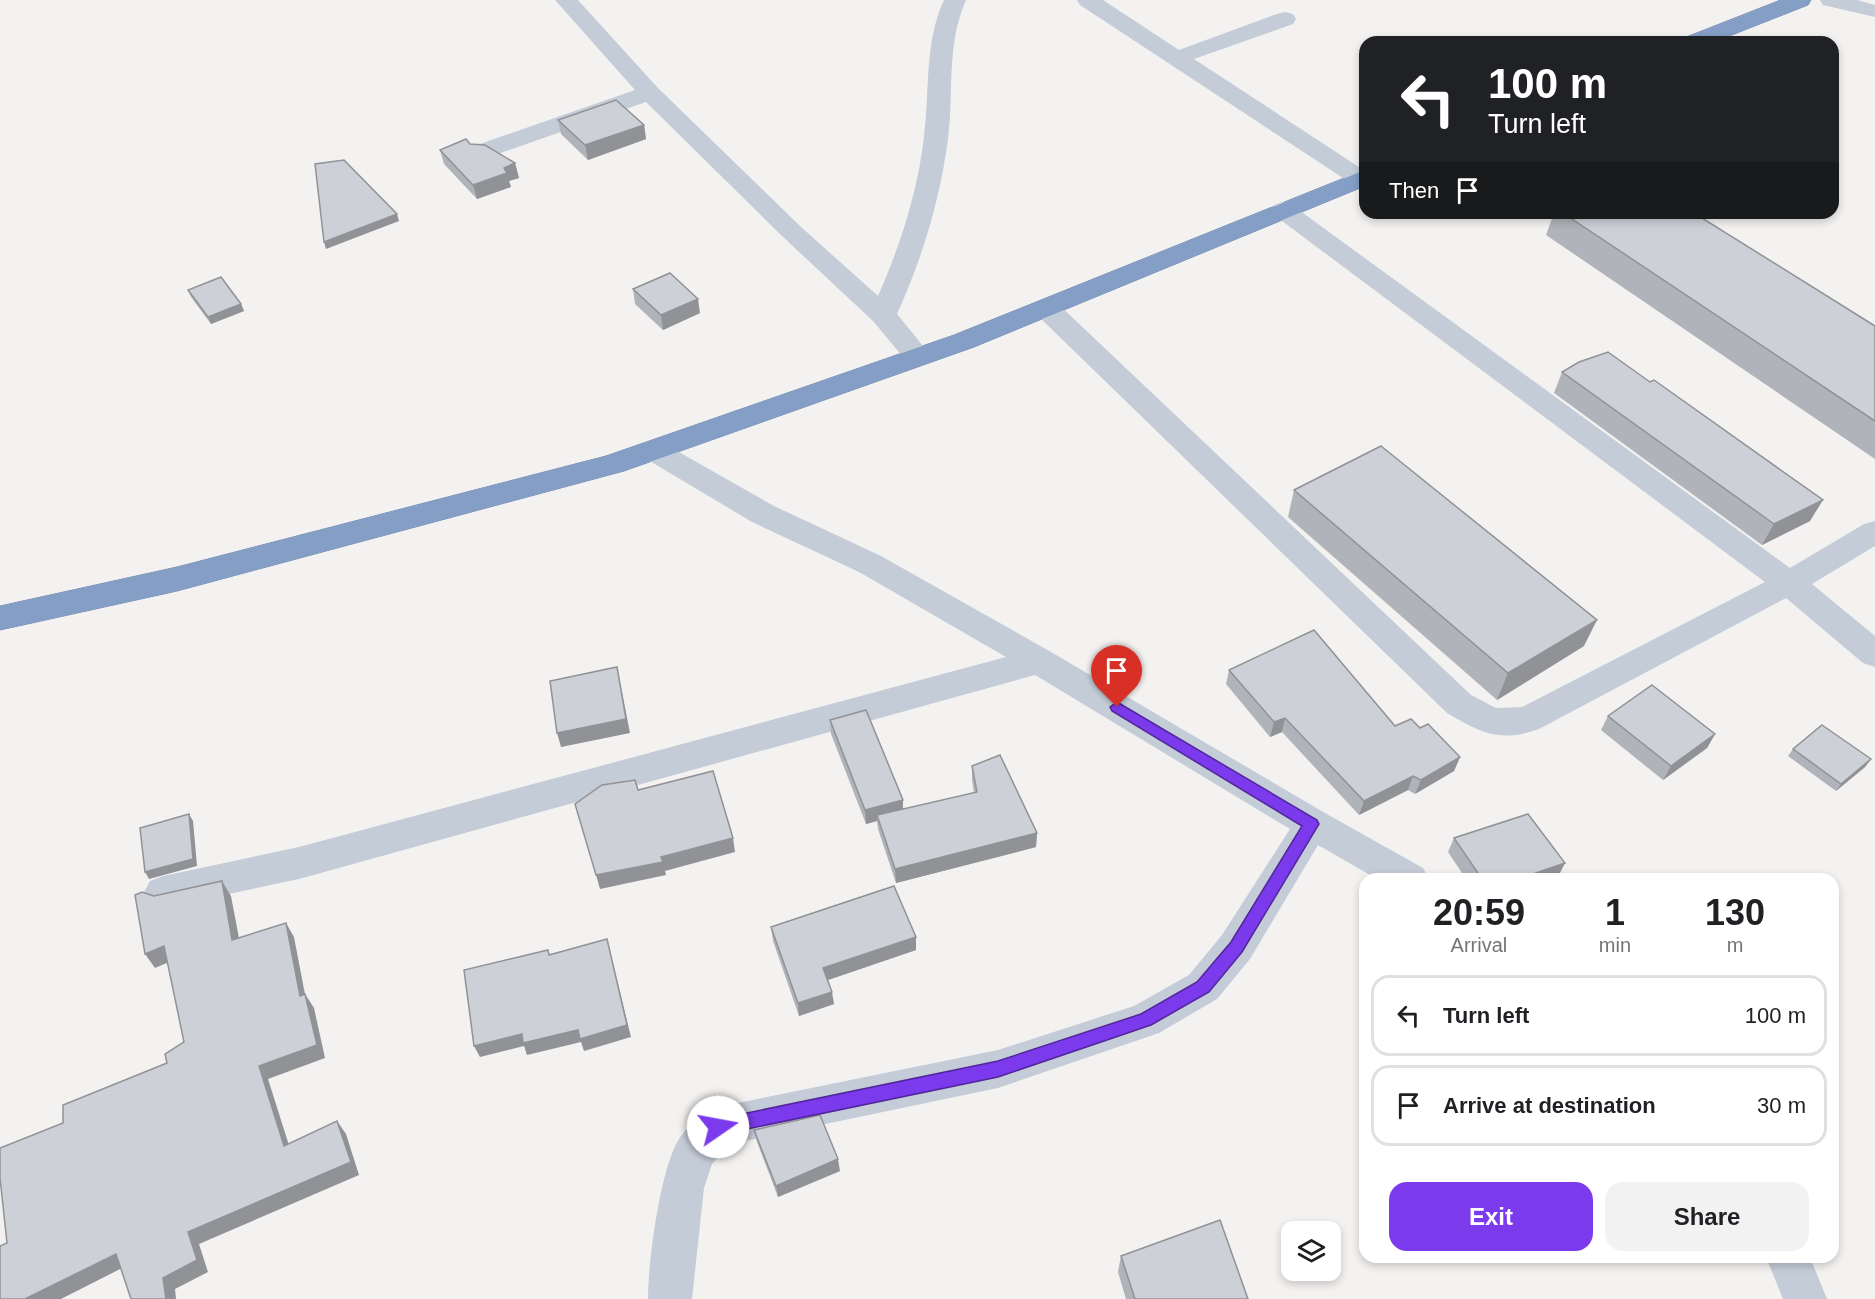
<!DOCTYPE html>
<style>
:root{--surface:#fff;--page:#f2f2f2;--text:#202124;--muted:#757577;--line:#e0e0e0;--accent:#7c3aed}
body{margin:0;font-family:Helvetica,sans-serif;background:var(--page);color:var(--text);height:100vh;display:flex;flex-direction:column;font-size:22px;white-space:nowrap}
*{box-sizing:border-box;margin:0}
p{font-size:20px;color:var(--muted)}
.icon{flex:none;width:33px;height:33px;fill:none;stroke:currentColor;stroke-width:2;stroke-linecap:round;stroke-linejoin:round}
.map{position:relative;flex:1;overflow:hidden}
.sheet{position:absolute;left:1359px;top:873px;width:480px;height:390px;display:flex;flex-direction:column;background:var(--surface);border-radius:18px;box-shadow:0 3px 9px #0003}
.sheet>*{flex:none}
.guide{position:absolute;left:1359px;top:36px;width:480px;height:183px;border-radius:18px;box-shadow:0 3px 9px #0003;background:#202124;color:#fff;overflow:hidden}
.controls{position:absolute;left:1281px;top:1221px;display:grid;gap:12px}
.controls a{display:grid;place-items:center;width:60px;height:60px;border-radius:12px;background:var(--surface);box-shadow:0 3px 9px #0003;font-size:30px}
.pin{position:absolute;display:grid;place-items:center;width:51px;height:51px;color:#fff;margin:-62px -26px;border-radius:50% 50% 50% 0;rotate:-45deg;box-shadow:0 0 6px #0007}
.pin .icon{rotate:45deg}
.me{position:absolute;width:66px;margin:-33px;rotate:78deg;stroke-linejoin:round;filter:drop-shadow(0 0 4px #0008)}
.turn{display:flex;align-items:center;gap:21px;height:126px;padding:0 30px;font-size:27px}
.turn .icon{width:78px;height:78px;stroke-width:2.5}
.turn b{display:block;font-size:42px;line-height:51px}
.then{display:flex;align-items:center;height:57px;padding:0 30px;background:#0003;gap:12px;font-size:22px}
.eta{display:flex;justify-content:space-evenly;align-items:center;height:102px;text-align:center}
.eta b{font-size:36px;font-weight:700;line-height:42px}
.button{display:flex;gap:12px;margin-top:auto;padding:12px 30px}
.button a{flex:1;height:69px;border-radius:18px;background:var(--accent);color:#fff;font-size:24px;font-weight:700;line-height:69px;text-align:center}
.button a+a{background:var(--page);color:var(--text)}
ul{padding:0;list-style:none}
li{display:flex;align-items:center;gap:18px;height:81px;margin:0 12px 9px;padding:0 18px;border:3px solid var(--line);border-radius:18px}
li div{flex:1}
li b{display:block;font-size:22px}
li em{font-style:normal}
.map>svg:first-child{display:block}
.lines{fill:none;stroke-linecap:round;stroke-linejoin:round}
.highway-casing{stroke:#6f89b1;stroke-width:1}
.street{fill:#c4ccd7;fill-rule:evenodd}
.highway{fill:#849ec5;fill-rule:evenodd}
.wall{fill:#b0b3b9}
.shaded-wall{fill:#909296}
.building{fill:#cdd0d7;stroke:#909296;stroke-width:1.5}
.route{fill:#7c3aed;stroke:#51269a;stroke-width:1.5}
</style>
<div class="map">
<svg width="1875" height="1299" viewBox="0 0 1875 1299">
<rect width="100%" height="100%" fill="#f4f2f1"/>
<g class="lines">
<g class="highway-casing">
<g id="highway">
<path d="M 1781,0 L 1811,0 L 1808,5 L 1714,42 L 1684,42 L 1687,37 Z"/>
<path d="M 1365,170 L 1365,186 L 974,347 L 624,471 L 177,591 L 0,630 L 0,606 L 177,567 L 606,456 L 954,335 Z"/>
</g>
</g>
<g class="street">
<path d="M 555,0 L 578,0 L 658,88 L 800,226 L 878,296 C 900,246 918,191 924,136 C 930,90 924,43 944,0 L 966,0 C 946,45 954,92 948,139 C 940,200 922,259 897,314 L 932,357 L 928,363 L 918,366 L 908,363 L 873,321 L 782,236 L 646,102 L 492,156 L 483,158 L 474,156 L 471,151 L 474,146 L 635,90 Z"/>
<path d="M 1077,0 L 1103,0 L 1179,50 L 1277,14 L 1285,12 L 1293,14 L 1296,19 L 1293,24 L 1194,59 L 1365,171 L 1365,185 L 1352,184 L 1080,5 Z"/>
<path d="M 1820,0 L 1857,0 L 1875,5 L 1875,17 L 1823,5 Z"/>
<path d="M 1283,202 L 1292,205 L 1790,568 L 1864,524 L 1875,521 L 1875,546 L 1812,584 L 1875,636 L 1875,667 L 1863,663 L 1786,598 L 1539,729 C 1499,743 1481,733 1447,713 L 1036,314 L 1033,308 L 1036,302 L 1046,300 L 1056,302 L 1471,695 L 1496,708 L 1522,707 L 1765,582 L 1274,215 L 1270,210 L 1274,205 Z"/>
<path d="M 653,440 L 663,443 L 774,506 L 881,556 L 1051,652 L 1325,813 L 1423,868 L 1429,879 L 1377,879 L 1318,845 L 1250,959 L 1217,999 L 1159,1033 L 998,1088 L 730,1144 L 712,1164 L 704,1188 L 692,1299 L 648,1299 C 648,1263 660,1169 679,1139 C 688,1125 703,1113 718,1107 L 998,1050 L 1134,1006 L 1189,975 L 1222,935 L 1290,829 L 1035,675 L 299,879 L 163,908 L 150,903 L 144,892 L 150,881 L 163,876 L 299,847 L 1006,657 L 859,572 L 752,522 L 643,457 L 638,450 L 643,443 Z"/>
<path d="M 1766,1257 L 1810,1257 L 1827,1299 L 1783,1299 Z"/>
</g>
<use href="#highway" class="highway"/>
</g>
<g class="wall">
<path d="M 558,120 L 644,125 L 646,139 L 588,160 L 561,134 Z"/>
<path d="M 470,144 L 515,163 L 519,178 L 509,181 L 511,187 L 477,199 L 444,164 L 440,150 Z"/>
<path d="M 1554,213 L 1694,213 L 1875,326 L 1875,459 L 1546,235 Z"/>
<path d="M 633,289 L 700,313 L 663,330 L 635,304 Z"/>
<path d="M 188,290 L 241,304 L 244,311 L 211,324 L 191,297 Z"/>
<path d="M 1562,372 L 1810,521 L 1762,545 L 1554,393 Z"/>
<path d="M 1294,490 L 1584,646 L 1497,700 L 1288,517 Z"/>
<path d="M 1229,670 L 1395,726 L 1420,728 L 1460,757 L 1454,771 L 1415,794 L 1408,790 L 1359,815 L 1282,732 L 1270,737 L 1226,684 Z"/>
<path d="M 1608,716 L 1715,734 L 1707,748 L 1663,780 L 1601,730 Z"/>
<path d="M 830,720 L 903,800 L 903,809 L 974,793 L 972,780 L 972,766 L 1037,833 L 1036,847 L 896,883 L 878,829 L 877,821 L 866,824 L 831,734 Z"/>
<path d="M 1793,749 L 1871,759 L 1865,767 L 1836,791 L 1788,756 Z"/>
<path d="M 1454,838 L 1558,877 L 1551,879 L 1466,879 L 1448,852 Z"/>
<path d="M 771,927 L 916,937 L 916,950 L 828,980 L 834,1004 L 799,1016 L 773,941 Z"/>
<path d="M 754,1130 L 840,1171 L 778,1197 L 757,1142 Z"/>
<path d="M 1121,1256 L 1248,1299 L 1126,1299 L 1118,1272 Z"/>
</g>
<g class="shaded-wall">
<path d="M 644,125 L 646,139 L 588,160 L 585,145 Z"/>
<path d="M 515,163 L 519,178 L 509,181 L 511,187 L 477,199 L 473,185 L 504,168 Z"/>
<path d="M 397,214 L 399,221 L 326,249 L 324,242 Z"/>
<path d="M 698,299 L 700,313 L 663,330 L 661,315 Z"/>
<path d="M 241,304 L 244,311 L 211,324 L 208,317 Z"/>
<path d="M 1823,500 L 1810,521 L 1762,545 L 1774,524 Z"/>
<path d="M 1597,620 L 1584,646 L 1497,700 L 1508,673 Z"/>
<path d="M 617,667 L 630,733 L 561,747 L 557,733 Z"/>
<path d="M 1285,718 L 1282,732 L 1270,737 L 1274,722 Z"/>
<path d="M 1715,734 L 1707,748 L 1663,780 L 1671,766 Z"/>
<path d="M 1460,757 L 1454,771 L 1415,794 L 1421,780 Z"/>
<path d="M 1871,759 L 1865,767 L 1836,791 L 1841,784 Z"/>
<path d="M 1413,776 L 1408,790 L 1359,815 L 1364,801 Z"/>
<path d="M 903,800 L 903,814 L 877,815 L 877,821 L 866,824 L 865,810 Z"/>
<path d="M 189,814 L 193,821 L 197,866 L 149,879 L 145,872 Z"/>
<path d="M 1037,833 L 1036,847 L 896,883 L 895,869 Z"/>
<path d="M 733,838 L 735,852 L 665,871 L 666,875 L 600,889 L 596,875 Z"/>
<path d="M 1565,863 L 1558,877 L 1551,879 L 1518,879 Z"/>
<path d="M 222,881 L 231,896 L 242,954 L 232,940 Z"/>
<path d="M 286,923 L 294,937 L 308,1010 L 300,996 Z"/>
<path d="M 916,937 L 916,950 L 825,981 L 823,968 Z"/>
<path d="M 607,939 L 631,1037 L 584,1051 L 581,1042 L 527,1055 L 524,1046 L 480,1057 L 474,1046 L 522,1034 L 578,1030 Z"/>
<path d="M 164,946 L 174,960 L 155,968 L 145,954 Z"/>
<path d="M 832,992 L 834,1004 L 799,1016 L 798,1003 Z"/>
<path d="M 305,994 L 314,1008 L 325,1058 L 268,1079 L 293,1158 L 284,1146 L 259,1066 Z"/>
<path d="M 337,1121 L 346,1134 L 359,1175 L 199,1244 L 208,1272 L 175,1289 L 176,1299 L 166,1299 L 163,1278 L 188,1232 Z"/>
<path d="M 838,1159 L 840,1171 L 778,1197 L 776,1186 Z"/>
<path d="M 116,1254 L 128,1265 L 61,1299 L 25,1299 Z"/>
</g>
<g class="building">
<path d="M 616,100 L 644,125 L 585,145 L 558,120 Z"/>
<path d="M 466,139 L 470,144 L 485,145 L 515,163 L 504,168 L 507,173 L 473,185 L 440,150 Z"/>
<path d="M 344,160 L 397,214 L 324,242 L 315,164 Z"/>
<path d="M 1563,213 L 1694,213 L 1875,326 L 1875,421 Z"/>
<path d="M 670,273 L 698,299 L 661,315 L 633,289 Z"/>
<path d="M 221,277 L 241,304 L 208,317 L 188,290 Z"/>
<path d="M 1608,352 L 1650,382 L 1654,380 L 1823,500 L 1774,524 L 1562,372 L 1579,362 Z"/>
<path d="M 1381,446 L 1597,620 L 1508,673 L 1294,490 Z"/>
<path d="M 1314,630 L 1395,726 L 1411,719 L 1420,728 L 1428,724 L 1460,757 L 1421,780 L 1413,776 L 1364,801 L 1285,718 L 1274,722 L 1229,670 Z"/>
<path d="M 617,667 L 626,719 L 557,733 L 550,681 Z"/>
<path d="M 1652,685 L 1715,734 L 1671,766 L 1608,716 Z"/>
<path d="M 866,710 L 903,800 L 865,810 L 830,720 Z"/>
<path d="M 1822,725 L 1871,759 L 1841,784 L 1793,749 Z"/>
<path d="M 1000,755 L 1037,833 L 895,869 L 877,815 L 977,792 L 972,766 Z"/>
<path d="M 713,771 L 733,838 L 661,857 L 663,862 L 596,875 L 575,804 L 602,785 L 635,780 L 638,790 Z"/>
<path d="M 189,814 L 193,859 L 145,872 L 140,828 Z"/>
<path d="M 1528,814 L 1565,863 L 1518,879 L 1482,879 L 1454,838 Z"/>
<path d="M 222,881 L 232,940 L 286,923 L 300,996 L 305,994 L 317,1045 L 259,1066 L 284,1146 L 337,1121 L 351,1162 L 188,1232 L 197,1260 L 163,1278 L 166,1299 L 131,1299 L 116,1254 L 25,1299 L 0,1299 L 0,1246 L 7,1243 L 0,1178 L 0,1148 L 63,1123 L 63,1105 L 167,1063 L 165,1054 L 184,1042 L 164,946 L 145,954 L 135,895 L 142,892 L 154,896 Z"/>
<path d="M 894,886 L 916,937 L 823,968 L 832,992 L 798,1003 L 771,927 Z"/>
<path d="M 607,939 L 627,1025 L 580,1039 L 578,1030 L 523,1043 L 522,1034 L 474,1046 L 464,970 L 548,950 L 549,955 Z"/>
<path d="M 820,1115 L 838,1159 L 776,1186 L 754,1130 Z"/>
<path d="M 1220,1220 L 1248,1299 L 1135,1299 L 1121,1256 Z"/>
</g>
<path class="route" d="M 1117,702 L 1317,820 L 1319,824 L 1242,952 L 1209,992 L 1151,1025 L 998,1077 L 718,1135 L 712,1133 L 710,1127 L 712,1121 L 718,1119 L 998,1061 L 1141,1014 L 1197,982 L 1231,942 L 1302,826 L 1112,711 L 1110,707 Z"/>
</svg>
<div class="controls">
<a><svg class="icon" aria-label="layers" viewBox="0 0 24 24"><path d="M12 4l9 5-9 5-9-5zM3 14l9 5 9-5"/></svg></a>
</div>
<div class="pin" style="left:1117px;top:707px;background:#d93025"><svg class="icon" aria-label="arrive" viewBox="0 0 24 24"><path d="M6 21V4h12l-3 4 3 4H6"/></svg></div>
<svg class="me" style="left:718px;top:1127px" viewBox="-20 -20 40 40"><circle r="19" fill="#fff"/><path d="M0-13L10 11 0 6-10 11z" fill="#7c3aed"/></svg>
<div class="guide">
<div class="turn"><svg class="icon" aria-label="left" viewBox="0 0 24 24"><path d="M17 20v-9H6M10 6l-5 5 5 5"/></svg><div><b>100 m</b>Turn left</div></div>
<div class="then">Then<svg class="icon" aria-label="arrive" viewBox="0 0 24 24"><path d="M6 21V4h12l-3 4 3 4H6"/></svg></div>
</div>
<section class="sheet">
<div class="eta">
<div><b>20:59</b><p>Arrival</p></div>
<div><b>1</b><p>min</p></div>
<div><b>130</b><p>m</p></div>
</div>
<ul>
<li><svg class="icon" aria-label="left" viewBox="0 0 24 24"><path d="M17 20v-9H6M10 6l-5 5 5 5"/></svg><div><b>Turn left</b></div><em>100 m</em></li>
<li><svg class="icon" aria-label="arrive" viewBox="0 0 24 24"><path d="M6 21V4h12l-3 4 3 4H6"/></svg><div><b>Arrive at destination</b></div><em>30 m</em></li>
</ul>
<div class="button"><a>Exit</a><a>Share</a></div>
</section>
</div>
